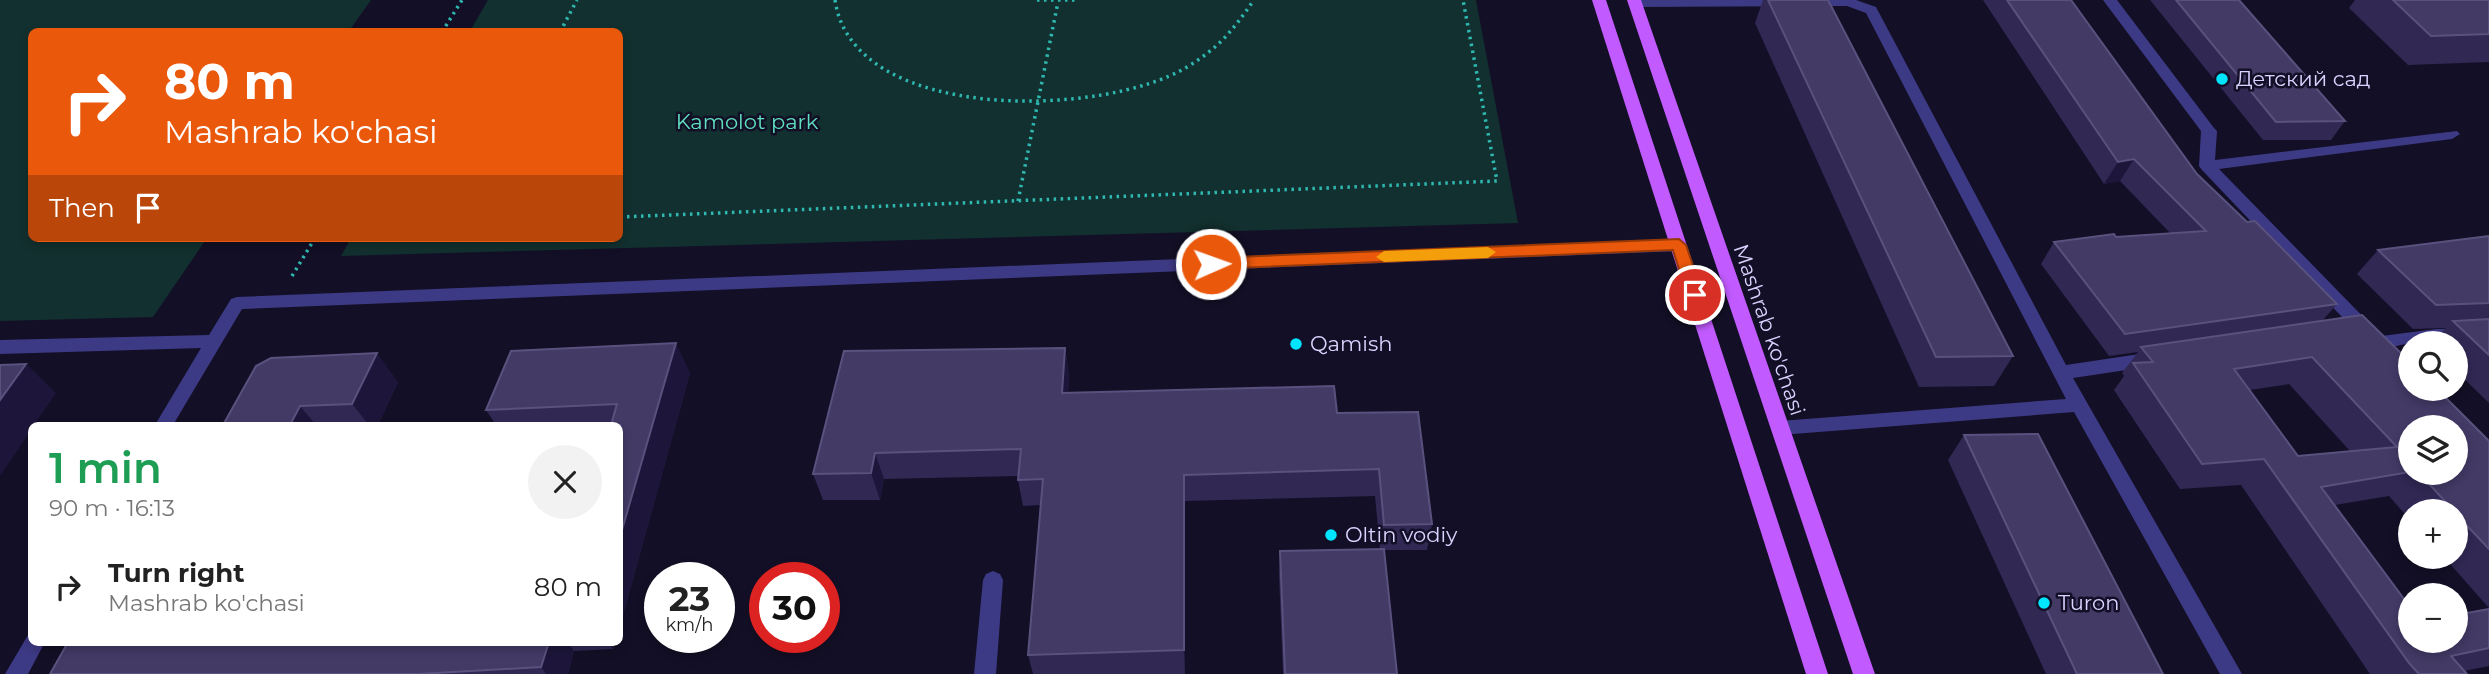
<!DOCTYPE html>
<meta charset="utf-8">
<style>
:root{--surface:#fff;--page:#f2f2f2;--text:#222;--muted:#767676}
body{margin:0;font-family:Montserrat,sans-serif;background:var(--page);color:var(--text);height:100vh;display:flex;flex-direction:column;font-size:26px;white-space:nowrap}
*{box-sizing:border-box;margin:0}
p{font-size:23px;color:var(--muted)}
.icon{flex:none;width:38px;height:38px;fill:none;stroke:currentColor;stroke-width:2;stroke-linecap:round;stroke-linejoin:round}
.map{position:relative;flex:1;overflow:hidden}
.side{position:absolute;left:28px;top:422px;width:595px;height:224px;display:flex;flex-direction:column;background:var(--surface);border-radius:10px;box-shadow:0 4px 10px #0003}
.side>*{flex:none}
.guide{position:absolute;left:28px;top:28px;width:595px;height:214px;border-radius:10px;box-shadow:0 4px 10px #0003;background:#ea580c;color:#fff;overflow:hidden}
.tools{position:absolute;left:2398px;top:331px;display:grid;gap:14px}
.tools a{display:grid;place-items:center;width:70px;height:70px;border-radius:50%;background:var(--surface);box-shadow:0 4px 10px #0003;font-size:35px}
.speed{position:absolute;left:644px;top:562px;display:flex;gap:14px;font-size:35px;font-weight:700;text-align:center}
.speed>*{display:grid;place-content:center;width:91px;height:91px;border-radius:50%;background:var(--surface);box-shadow:0 4px 10px #0003;line-height:1}
.speed small{font-size:18px;font-weight:400}
.speed .limit{border:10px solid #d22;background:#fff;color:#111}
.pin{position:absolute;display:grid;place-items:center;width:60px;height:60px;color:#fff;margin:-30px;border:4px solid #fff;border-radius:50%;box-shadow:0 2px 7px #0007}
.me{position:absolute;width:77px;margin:-38px;rotate:88deg;stroke-linejoin:round;filter:drop-shadow(0 0 5px #0008)}
.turn{display:flex;align-items:center;gap:24px;height:147px;padding:0 21px;font-size:32px}
.turn .icon{width:91px;height:91px;stroke-width:2.5}
.turn b{display:block;font-size:49px;line-height:60px}
.then{display:flex;align-items:center;height:66px;padding:0 21px;background:#0003;gap:14px;font-size:26px}
.round{display:grid;place-items:center;flex:none;width:74px;height:74px;border-radius:37px;background:var(--page)}
.headline{display:flex;align-items:center;justify-content:space-between;height:119px;padding:0 21px}
h1{font-size:42px;font-weight:600;line-height:52px;color:#1e9e55}
ul{padding:0;list-style:none}
li{display:flex;align-items:center;gap:21px;height:91px;padding:0 21px}
li div{flex:1}
li b{display:block;font-size:26px}
li em{font-style:normal}
.map>svg:first-child{display:block}
.green{fill:#12302f}
.lines{fill:none;stroke-linecap:round;stroke-linejoin:round}
.path{stroke:#2fb8b0;stroke-width:3.5;stroke-dasharray:2.5 4.5;stroke-linecap:butt}
.minor{fill:#3d3a85;fill-rule:evenodd}
.major{fill:#c25bff;fill-rule:evenodd}
.wall{fill:#312854;fill-rule:evenodd}
.shaded-wall{fill:#1d163a}
.building{fill:#433a66;stroke:#5a527e;stroke-width:2;fill-rule:evenodd}
.route{fill:#ea580c;stroke:#983908;stroke-width:2}
.slow{fill:#f59e0b}
.poi-dot{fill:#00e5ff;stroke:#130f26;stroke-width:2.5}
.labels{text-anchor:middle;stroke-width:5;stroke-linejoin:round;paint-order:stroke}
.poi-label{font-size:21px;fill:#d9d4ff;stroke:#130f26;text-anchor:start}
.park-label{font-size:21px;fill:#5fe0c0;stroke:#130f26}
.street-label{font-size:21px;fill:#d9d4ff;stroke:#130f26}
</style>
<div class="map">
<svg width="2489" height="674" viewBox="0 0 2489 674">
<rect width="100%" height="100%" fill="#130f26"/>
<g class="green">
<path d="M 0,0 L 371,0 L 349,31 L 32,32 L 32,238 L 207,238 L 153,317 L 0,321 Z"/>
<path d="M 488,0 L 1476,0 L 1518,223 L 341,256 L 351,238 L 620,238 L 620,32 L 470,31 Z"/>
</g>
<g class="lines">
<g class="path">
<path d="M 835,0 C 853,125 1105,117 1187,67 C 1220,47 1232,31 1254,0"/>
<path d="M 1037,0 L 1076,0"/>
<path d="M 442,32 L 462,0"/>
<path d="M 560,32 L 577,0"/>
<path d="M 1018,201 L 1058,2"/>
<path d="M 620,217 L 1497,181 L 1463,0"/>
<path d="M 292,276 L 315,238"/>
</g>
<g class="minor">
<path d="M 1631,0 L 1856,0 L 1876,7 L 2066,365 L 2153,352 L 2159,354 L 2162,359 L 2159,364 L 2153,366 L 2073,378 L 2242,674 L 2220,674 L 2074,412 L 1780,435 L 1773,433 L 1771,428 L 1773,423 L 1780,421 L 2066,399 L 1866,13 L 1847,6 L 1635,7 L 1628,3 Z"/>
<path d="M 2103,0 L 2117,0 L 2214,128 L 2217,131 L 2215,160 L 2457,131 L 2460,134 L 2452,139 L 2219,169 L 2374,328 L 2377,333 L 2374,337 L 2436,329 L 2489,328 L 2489,340 L 2410,343 L 2392,347 L 2410,365 L 2410,383 L 2404,381 L 2371,348 L 2368,343 L 2371,339 L 2362,338 L 2202,170 L 2199,166 L 2201,131 Z"/>
<path d="M 1679,239 L 1687,245 L 1679,251 L 242,309 L 173,425 L 155,425 L 201,348 L 0,354 L 0,340 L 209,335 L 231,299 L 237,297 Z"/>
<path d="M 993,571 L 1000,574 L 1003,580 L 996,674 L 974,674 L 983,580 L 986,574 Z"/>
<path d="M 32,634 L 32,642 L 45,642 L 28,674 L 5,674 L 28,635 Z"/>
</g>
<g class="major">
<path d="M 1592,0 L 1606,0 L 1828,674 L 1806,674 Z"/>
<path d="M 1627,0 L 1641,0 L 1875,674 L 1853,674 Z"/>
</g>
</g>
<g class="wall">
<path d="M 1763,0 L 1828,0 L 2013,356 L 1994,386 L 1919,387 L 1755,23 Z"/>
<path d="M 1983,0 L 2071,0 L 2197,174 L 2247,222 L 2337,304 L 2323,320 L 2489,441 L 2489,608 L 2443,556 L 2455,556 L 2455,511 L 2410,511 L 2410,520 L 2389,496 L 2335,505 L 2410,640 L 2489,609 L 2489,666 L 2464,671 L 2467,674 L 2370,674 L 2241,485 L 2180,489 L 2114,390 L 2124,376 L 2122,373 L 2138,352 L 2109,356 L 2041,264 L 2054,242 L 2171,234 L 2120,181 L 2104,184 ZM 2289,384 L 2350,451 L 2298,456 L 2250,390 ZM 2410,427 L 2455,472 L 2410,472 Z"/>
<path d="M 2150,0 L 2239,0 L 2345,121 L 2331,140 L 2263,140 Z"/>
<path d="M 2355,0 L 2489,0 L 2489,62 L 2408,65 L 2349,8 Z"/>
<path d="M 2489,236 L 2489,403 L 2455,370 L 2455,343 L 2431,343 L 2446,328 L 2413,329 L 2357,274 L 2378,250 Z"/>
<path d="M 1065,348 L 1069,375 L 1068,393 L 1337,413 L 1432,524 L 1427,550 L 1384,550 L 1397,674 L 1283,674 L 1279,575 L 1280,551 L 1380,549 L 1375,496 L 1185,501 L 1185,674 L 1033,674 L 1028,655 L 1040,505 L 1023,506 L 1018,480 L 1018,476 L 884,479 L 880,500 L 823,500 L 813,474 Z"/>
<path d="M 690,373 L 620,626 L 620,425 L 496,425 L 486,410 Z"/>
<path d="M 398,382 L 378,425 L 223,425 Z"/>
<path d="M 1964,435 L 2163,674 L 2046,674 L 1948,460 Z"/>
<path d="M 89,642 L 615,642 L 613,649 L 574,651 L 568,674 L 50,674 Z"/>
</g>
<g class="shaded-wall">
<path d="M 2134,159 L 2120,181 L 2104,184 L 2118,162 Z"/>
<path d="M 676,343 L 690,373 L 620,626 L 620,537 Z"/>
<path d="M 1065,348 L 1069,375 L 1066,420 L 1062,393 Z"/>
<path d="M 377,353 L 398,382 L 378,425 L 369,425 L 352,404 Z"/>
<path d="M 26,364 L 56,393 L 34,425 L 32,425 L 32,429 L 0,476 L 0,400 Z"/>
<path d="M 300,406 L 316,425 L 290,425 Z"/>
<path d="M 875,453 L 884,479 L 880,500 L 871,473 Z"/>
<path d="M 1184,475 L 1185,501 L 1185,674 L 1184,650 Z"/>
<path d="M 549,642 L 567,642 L 574,651 L 568,674 L 546,674 L 541,667 Z"/>
<path d="M 608,642 L 615,642 L 613,649 Z"/>
</g>
<g class="building">
<path d="M 1768,0 L 1828,0 L 2013,356 L 1936,357 Z"/>
<path d="M 2007,0 L 2071,0 L 2197,174 L 2247,222 L 2255,221 L 2337,304 L 2125,334 L 2054,242 L 2114,234 L 2116,237 L 2206,231 L 2134,159 L 2118,162 Z"/>
<path d="M 2176,0 L 2239,0 L 2345,121 L 2276,122 Z"/>
<path d="M 2393,0 L 2489,0 L 2489,34 L 2431,36 Z"/>
<path d="M 2489,236 L 2489,303 L 2436,305 L 2378,250 Z"/>
<path d="M 2362,315 L 2410,362 L 2410,388 L 2436,388 L 2489,441 L 2489,549 L 2455,513 L 2455,511 L 2454,511 L 2418,472 L 2455,472 L 2455,427 L 2410,427 L 2410,472 L 2321,487 L 2410,607 L 2410,640 L 2455,640 L 2455,615 L 2489,609 L 2489,648 L 2451,656 L 2467,674 L 2419,674 L 2409,663 L 2264,459 L 2202,464 L 2133,363 L 2153,362 L 2141,347 ZM 2312,357 L 2397,447 L 2298,456 L 2234,369 Z"/>
<path d="M 2489,319 L 2489,355 L 2453,321 Z"/>
<path d="M 676,343 L 620,537 L 620,425 L 611,425 L 617,404 L 486,410 L 511,351 Z"/>
<path d="M 1065,348 L 1062,393 L 1334,386 L 1337,413 L 1418,412 L 1432,524 L 1384,525 L 1379,469 L 1184,475 L 1184,650 L 1028,655 L 1043,479 L 1018,480 L 1021,449 L 875,453 L 871,473 L 813,474 L 844,351 Z"/>
<path d="M 377,353 L 352,404 L 300,406 L 290,425 L 223,425 L 256,366 L 271,358 Z"/>
<path d="M 26,364 L 0,400 L 0,365 Z"/>
<path d="M 2038,434 L 2163,674 L 2077,674 L 1964,435 Z"/>
<path d="M 1384,549 L 1397,674 L 1285,674 L 1280,551 Z"/>
<path d="M 89,642 L 549,642 L 541,667 L 418,674 L 50,674 L 67,644 L 89,643 Z"/>
</g>
<path class="route" d="M 1679,239 L 1686,245 L 1703,295 L 1700,299 L 1689,299 L 1687,295 L 1673,250 L 1211,269 L 1203,264 L 1211,258 Z"/>
<path class="slow" d="M 1488,247 L 1496,252 L 1488,258 L 1384,262 L 1376,257 L 1384,251 Z"/>
<g class="poi-dot">
<circle cx="2222" cy="79" r="7"/>
<circle cx="1296" cy="344" r="7"/>
<circle cx="1331" cy="535" r="7"/>
<circle cx="2044" cy="603" r="7"/>
</g>
<g class="labels">
<g class="poi-label">
<text x="2236" y="86">Детский сад</text>
<text x="1310" y="351">Qamish</text>
<text x="1345" y="542">Oltin vodiy</text>
<text x="2058" y="610">Turon</text>
</g>
<g class="park-label">
<text x="747" y="129">Kamolot park</text>
</g>
<g class="street-label">
<text transform="translate(1769 330) rotate(71)" y="7">Mashrab ko'chasi</text>
</g>
</g>
</svg>
<div class="tools">
<a><svg class="icon" aria-label="search" viewBox="0 0 24 24"><circle cx="10" cy="10" r="6"/><path d="M15 15l6 6"/></svg></a>
<a><svg class="icon" aria-label="layers" viewBox="0 0 24 24"><path d="M12 4l9 5-9 5-9-5zM3 14l9 5 9-5"/></svg></a>
<a>+</a>
<a>−</a>
</div>
<div class="speed"><div>23<small>km/h</small></div><div class="limit">30</div></div>
<div class="pin" style="left:1695px;top:295px;background:#d93025"><svg class="icon" aria-label="arrive" viewBox="0 0 24 24"><path d="M6 21V4h12l-3 4 3 4H6"/></svg></div>
<svg class="me" style="left:1211px;top:264px" viewBox="-20 -20 40 40"><circle r="17" fill="#ea580c" stroke="#fff" stroke-width="3"/><path d="M0-11L8 9 0 5-8 9z" fill="#fff"/></svg>
<div class="guide">
<div class="turn"><svg class="icon" aria-label="right" viewBox="0 0 24 24"><path d="M7 20v-9h11M14 6l5 5-5 5"/></svg><div><b>80 m</b>Mashrab ko'chasi</div></div>
<div class="then">Then<svg class="icon" aria-label="arrive" viewBox="0 0 24 24"><path d="M6 21V4h12l-3 4 3 4H6"/></svg></div>
</div>
<section class="side">
<div class="headline"><div><h1>1 min</h1><p>90 m · 16:13</p></div><a class="round"><svg class="icon" aria-label="close" viewBox="0 0 24 24"><path d="M6 6l12 12M18 6L6 18"/></svg></a></div>
<ul>
<li><svg class="icon" aria-label="right" viewBox="0 0 24 24"><path d="M7 20v-9h11M14 6l5 5-5 5"/></svg><div><b>Turn right</b><p>Mashrab ko'chasi</p></div><em>80 m</em></li>
</ul>
</section>
</div>
